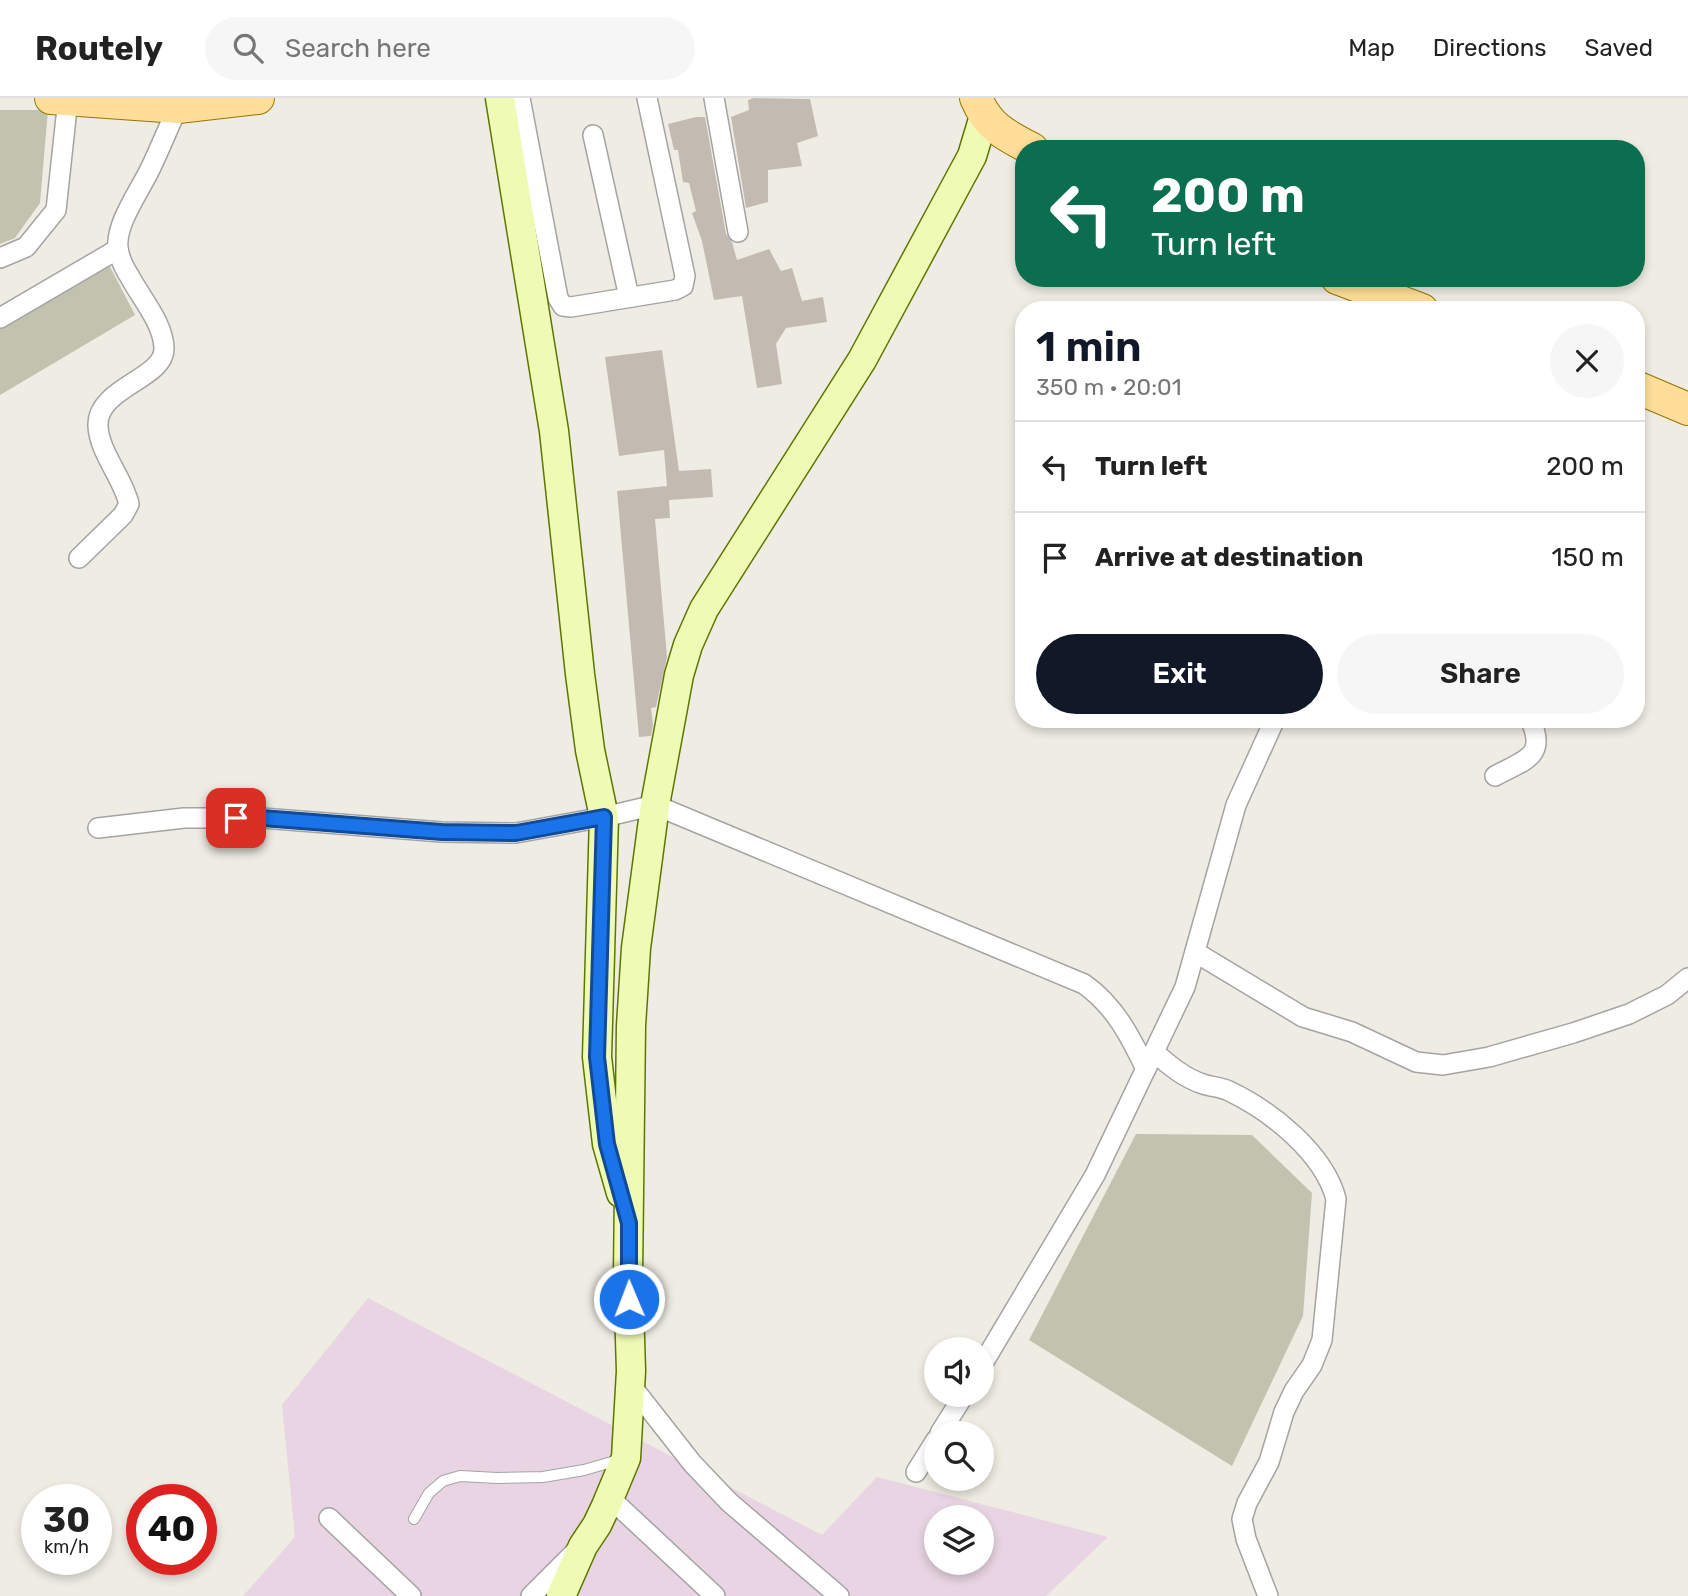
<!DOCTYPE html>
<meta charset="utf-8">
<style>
:root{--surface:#fff;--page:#f6f6f6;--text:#222;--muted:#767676;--line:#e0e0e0;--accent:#111827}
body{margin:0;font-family:Rubik,sans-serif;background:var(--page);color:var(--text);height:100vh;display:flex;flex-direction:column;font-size:26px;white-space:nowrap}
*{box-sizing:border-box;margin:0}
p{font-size:23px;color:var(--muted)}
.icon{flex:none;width:38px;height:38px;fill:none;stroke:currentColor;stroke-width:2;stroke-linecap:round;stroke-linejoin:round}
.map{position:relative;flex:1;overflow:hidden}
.drawer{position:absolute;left:1015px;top:203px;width:630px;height:427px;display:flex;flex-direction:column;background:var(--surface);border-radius:28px;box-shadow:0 4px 10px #0003}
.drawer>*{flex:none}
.hud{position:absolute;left:1015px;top:42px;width:630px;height:147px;border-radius:28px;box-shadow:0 4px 10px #0003;background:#0b6e4f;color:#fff;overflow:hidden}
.tools{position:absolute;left:924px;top:1239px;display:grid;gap:14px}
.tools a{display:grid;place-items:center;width:70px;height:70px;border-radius:50%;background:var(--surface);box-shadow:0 4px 10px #0003;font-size:35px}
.speed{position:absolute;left:21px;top:1386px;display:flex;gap:14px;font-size:35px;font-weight:700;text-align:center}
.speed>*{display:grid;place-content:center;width:91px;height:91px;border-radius:50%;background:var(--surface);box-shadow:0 4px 10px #0003;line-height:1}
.speed small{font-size:18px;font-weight:400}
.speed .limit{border:10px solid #d22;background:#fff;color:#111}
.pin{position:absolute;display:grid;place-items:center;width:60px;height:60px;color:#fff;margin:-30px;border-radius:14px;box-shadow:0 4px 10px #0006}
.me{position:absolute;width:77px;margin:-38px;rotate:359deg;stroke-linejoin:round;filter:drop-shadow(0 0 5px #0008)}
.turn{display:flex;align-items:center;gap:24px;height:147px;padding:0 21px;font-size:32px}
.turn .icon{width:91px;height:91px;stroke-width:2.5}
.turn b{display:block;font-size:49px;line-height:60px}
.round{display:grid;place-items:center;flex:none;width:74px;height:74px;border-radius:37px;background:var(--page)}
.overview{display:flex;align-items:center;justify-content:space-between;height:119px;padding:0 21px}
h1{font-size:42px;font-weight:600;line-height:52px;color:var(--accent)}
.cta{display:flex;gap:14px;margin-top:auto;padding:14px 21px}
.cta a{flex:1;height:80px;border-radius:42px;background:var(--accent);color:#fff;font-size:28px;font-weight:600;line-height:80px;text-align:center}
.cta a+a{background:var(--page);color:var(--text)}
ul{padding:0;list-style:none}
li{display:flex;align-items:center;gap:21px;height:91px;padding:0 21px;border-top:2px solid var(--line)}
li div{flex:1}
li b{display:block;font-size:26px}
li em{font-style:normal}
header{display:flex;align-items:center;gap:42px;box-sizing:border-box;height:98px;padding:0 35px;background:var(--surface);border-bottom:2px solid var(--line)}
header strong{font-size:33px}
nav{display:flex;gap:38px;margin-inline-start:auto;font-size:24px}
.search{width:490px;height:63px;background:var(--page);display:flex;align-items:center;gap:18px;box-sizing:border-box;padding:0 24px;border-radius:38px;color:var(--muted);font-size:26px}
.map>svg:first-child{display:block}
.industrial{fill:#e8d4e2;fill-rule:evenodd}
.construction{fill:#c1c3ae}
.building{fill:#c3bbb2}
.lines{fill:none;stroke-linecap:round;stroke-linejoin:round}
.lane-casing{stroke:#a4a4a4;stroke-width:12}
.street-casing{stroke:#a4a4a4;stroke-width:22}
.secondary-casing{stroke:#5c7701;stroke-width:31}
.primary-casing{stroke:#967600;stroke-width:34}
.lane{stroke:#fff;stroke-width:10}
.street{stroke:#fff;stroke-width:19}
.secondary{stroke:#effbb4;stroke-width:28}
.primary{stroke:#fede98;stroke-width:32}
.route-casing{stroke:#114b97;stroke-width:18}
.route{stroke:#1a73e8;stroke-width:12}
</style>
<header>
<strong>Routely</strong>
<div class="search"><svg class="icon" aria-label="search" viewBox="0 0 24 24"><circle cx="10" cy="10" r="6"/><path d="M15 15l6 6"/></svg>Search here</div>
<nav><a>Map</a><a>Directions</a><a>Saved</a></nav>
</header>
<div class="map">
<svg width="1688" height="1498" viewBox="0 0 1688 1498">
<rect width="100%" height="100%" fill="#efece3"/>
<path class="industrial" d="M 368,1200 L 822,1437 L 877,1379 L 1108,1439 L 1046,1498 L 243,1498 L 295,1439 L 282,1307 ZM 936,1419 L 982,1419 L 982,1465 L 936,1465 Z"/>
<g class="construction">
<path d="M 0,12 L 48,12 L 40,105 L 15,140 L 0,146 Z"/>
<path d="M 108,165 L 135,217 L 0,297 L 0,231 Z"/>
<path d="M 1136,1036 L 1252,1037 L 1312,1095 L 1303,1218 L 1232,1368 L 1029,1242 Z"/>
</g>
<g class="building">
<path d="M 754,0 L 810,1 L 818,38 L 797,45 L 802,68 L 768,72 L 768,104 L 746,110 L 731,19 L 749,12 L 748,2 Z"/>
<path d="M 696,19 L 705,19 L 726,136 L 732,144 L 737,162 L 769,151 L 781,173 L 792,170 L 802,203 L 823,199 L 827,224 L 786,230 L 776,246 L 782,286 L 757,290 L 742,198 L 714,202 L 702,143 L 692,115 L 696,113 L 689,85 L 683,84 L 678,52 L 674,52 L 668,26 Z"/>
<path d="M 662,252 L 679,373 L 711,371 L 713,399 L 669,402 L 670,420 L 655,421 L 667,559 L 656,609 L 651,610 L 653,627 L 651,638 L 639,639 L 617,393 L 667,388 L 664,352 L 619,358 L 605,259 Z"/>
</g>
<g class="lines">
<g class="lane-casing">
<path id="lane" d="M 414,1421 L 429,1395 L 443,1383 L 460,1378 L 497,1380 L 543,1379 L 584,1372 L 622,1361"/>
</g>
<g class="street-casing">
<g id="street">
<path d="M 520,0 L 558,200 L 563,208 L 571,209 L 675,192 L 683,188 L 685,178 L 647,0"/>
<path d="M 714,0 L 738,134"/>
<path d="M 593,37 L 629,199"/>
<path d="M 0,160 L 26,149 L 56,112 L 68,1"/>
<path d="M 0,220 L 118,151"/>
<path d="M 79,460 L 123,417 L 129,406 C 123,380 99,354 98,328 C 96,290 164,281 164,251 C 164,226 141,200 130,179 C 125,172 119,159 118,150 C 115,125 142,90 152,67 C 161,48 169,28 178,9 L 177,1"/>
<path d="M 1495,678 C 1524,662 1548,659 1530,621"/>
<path d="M 98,730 L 184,720 L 262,720 L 442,734 L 516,735 L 604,719 L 655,707 L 1084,886 C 1115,908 1130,938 1146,971"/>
<path d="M 1195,854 L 1303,919 L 1352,934 L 1416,964 L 1443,967 L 1489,959 L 1573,935 L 1629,916 L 1667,897 L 1688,880"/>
<path d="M 1154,954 C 1169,967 1184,980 1203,986 C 1212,989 1221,989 1229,993 C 1271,1013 1324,1055 1336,1101 L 1322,1242 L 1312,1267 L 1294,1293 L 1284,1314 L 1269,1364 L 1247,1405 L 1242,1421 L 1246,1441 L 1268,1498"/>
<path d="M 982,1267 L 1095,1077 L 1185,889 L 1236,707 L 1275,621"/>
<path d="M 630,1286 L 692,1365 L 729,1404 L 839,1498"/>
<path d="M 940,1335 L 964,1297"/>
<path d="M 916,1374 L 936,1342"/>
<path d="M 610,1400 L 715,1498"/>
<path d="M 329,1420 L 411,1498"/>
<path d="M 531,1498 L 575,1454"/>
</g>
</g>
<g class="secondary-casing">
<g id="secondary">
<path d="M 500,0 L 554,333 L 580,576 L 590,652 L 604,719 L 597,959 L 607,1046 L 621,1095"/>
<path d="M 561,1498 L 583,1448 L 597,1427 L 606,1408 L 626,1360 L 631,1273 L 628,1177 L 631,928 L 636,850 L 655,707 L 679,577 L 688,547 L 704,511 L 862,262 L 972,58 L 984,18"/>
</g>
</g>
<g class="primary-casing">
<g id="primary">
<path d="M 51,0 L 178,9 L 258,0"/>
<path d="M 976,0 C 988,29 1005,37 1032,51"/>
<path d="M 1337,180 L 1422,212"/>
<path d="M 1636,289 L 1688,311"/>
</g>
</g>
<use href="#lane" class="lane"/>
<use href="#street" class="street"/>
<use href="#secondary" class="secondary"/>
<use href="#primary" class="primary"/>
</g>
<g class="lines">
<g class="route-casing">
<path id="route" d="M 236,720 L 262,720 L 442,734 L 516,735 L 604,719 L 597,959 L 607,1046 L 629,1125 L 629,1201"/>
</g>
<use href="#route" class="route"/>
</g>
</svg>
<div class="tools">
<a><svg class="icon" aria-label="sound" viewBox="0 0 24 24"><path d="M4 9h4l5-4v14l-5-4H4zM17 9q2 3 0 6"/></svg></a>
<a><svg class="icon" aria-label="search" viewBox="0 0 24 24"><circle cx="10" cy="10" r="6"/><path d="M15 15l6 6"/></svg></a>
<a><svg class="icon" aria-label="layers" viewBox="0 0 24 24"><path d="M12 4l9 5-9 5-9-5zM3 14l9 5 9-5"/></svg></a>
</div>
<div class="speed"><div>30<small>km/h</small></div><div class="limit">40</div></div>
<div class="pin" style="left:236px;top:720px;background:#d93025"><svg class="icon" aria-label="arrive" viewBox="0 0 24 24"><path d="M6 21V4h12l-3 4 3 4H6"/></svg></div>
<svg class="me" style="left:629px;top:1201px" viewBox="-20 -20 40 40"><circle r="17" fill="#1a73e8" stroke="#fff" stroke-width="3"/><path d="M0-11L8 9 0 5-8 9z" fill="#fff"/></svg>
<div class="hud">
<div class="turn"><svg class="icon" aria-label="left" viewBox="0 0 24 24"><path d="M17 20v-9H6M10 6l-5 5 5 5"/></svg><div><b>200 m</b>Turn left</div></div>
</div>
<section class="drawer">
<div class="overview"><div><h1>1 min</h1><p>350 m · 20:01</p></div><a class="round"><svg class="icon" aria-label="close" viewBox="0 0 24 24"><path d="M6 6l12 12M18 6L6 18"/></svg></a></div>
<ul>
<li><svg class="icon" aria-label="left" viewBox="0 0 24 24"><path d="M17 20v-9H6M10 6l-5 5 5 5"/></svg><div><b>Turn left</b></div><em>200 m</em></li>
<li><svg class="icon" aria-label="arrive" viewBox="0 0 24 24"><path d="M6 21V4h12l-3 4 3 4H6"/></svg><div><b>Arrive at destination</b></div><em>150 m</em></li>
</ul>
<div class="cta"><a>Exit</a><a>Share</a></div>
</section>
</div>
